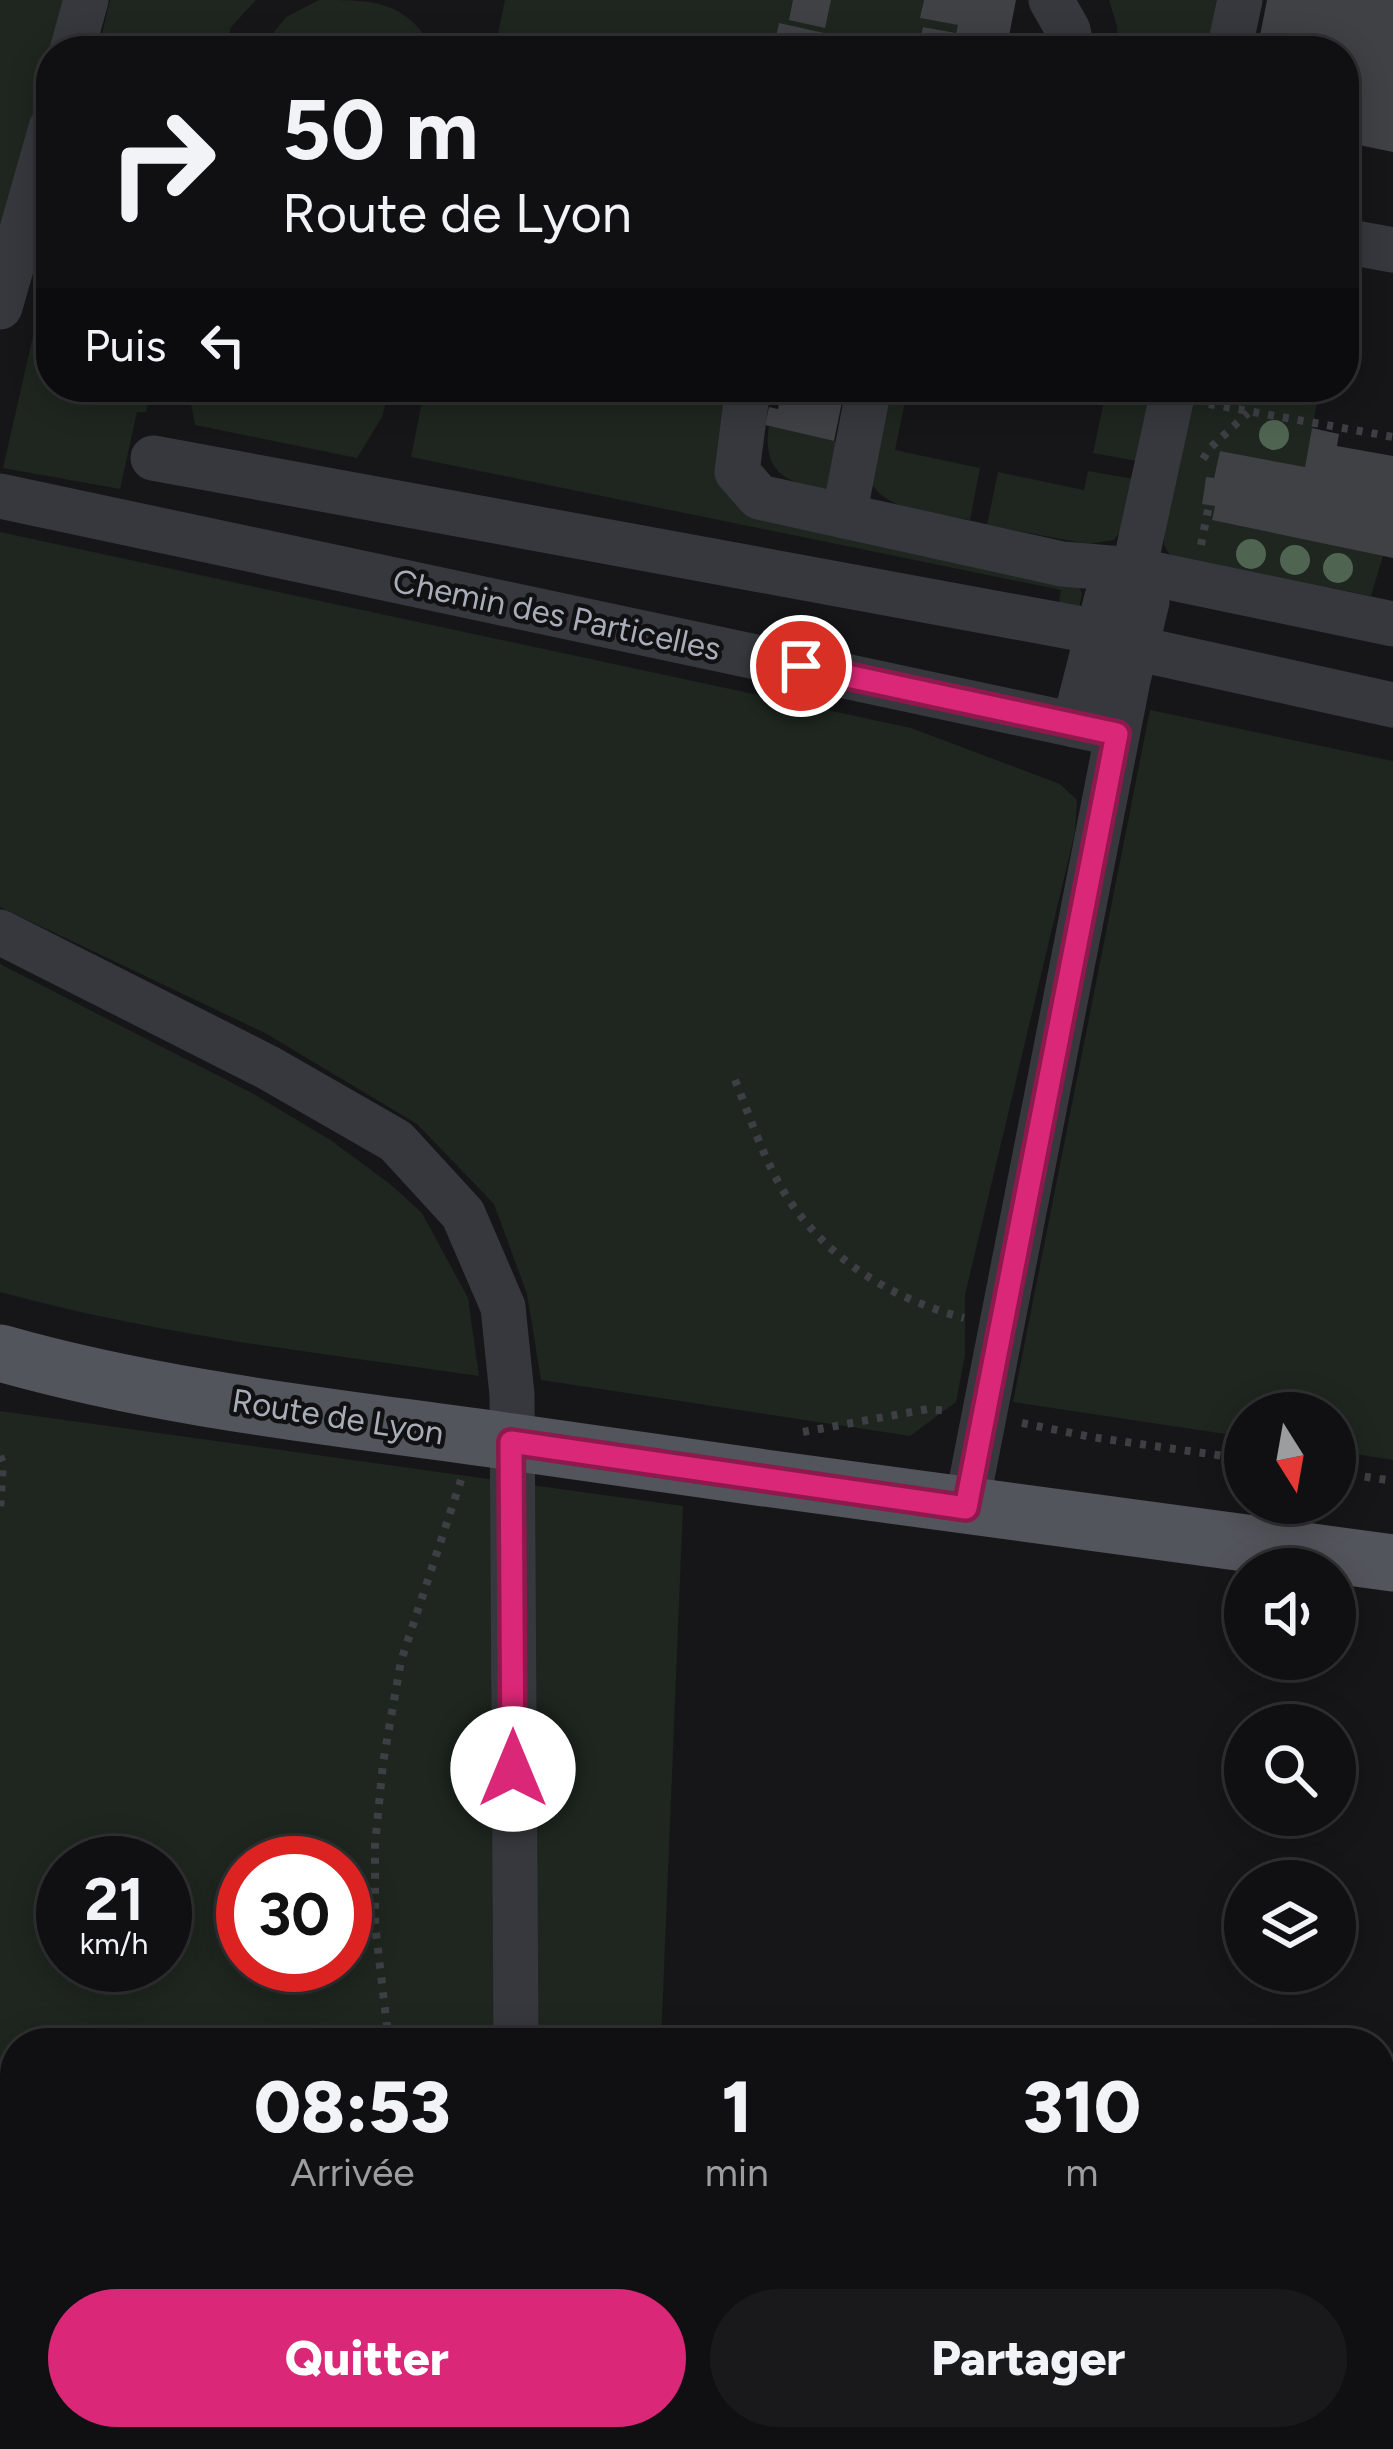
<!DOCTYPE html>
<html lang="fr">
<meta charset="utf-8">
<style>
:root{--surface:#101012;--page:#19191b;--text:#f1f3f6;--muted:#9c9d9f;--line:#303032;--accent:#db2777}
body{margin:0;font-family:Figtree,sans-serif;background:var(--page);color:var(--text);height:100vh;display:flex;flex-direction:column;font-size:45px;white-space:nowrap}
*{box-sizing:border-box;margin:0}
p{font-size:39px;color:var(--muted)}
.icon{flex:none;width:66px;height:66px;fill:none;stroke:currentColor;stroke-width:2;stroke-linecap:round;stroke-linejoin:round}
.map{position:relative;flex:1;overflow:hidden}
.drawer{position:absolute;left:0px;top:2028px;width:1395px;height:423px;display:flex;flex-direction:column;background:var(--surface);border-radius:48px 48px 0 0;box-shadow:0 6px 30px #0003,0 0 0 3px var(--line)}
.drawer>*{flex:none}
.guide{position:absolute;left:36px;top:36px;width:1323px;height:366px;border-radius:48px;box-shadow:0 6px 30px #0003,0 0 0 3px var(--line);background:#101012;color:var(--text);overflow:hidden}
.needle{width:78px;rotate:169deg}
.buttons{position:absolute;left:1224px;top:1392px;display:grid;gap:24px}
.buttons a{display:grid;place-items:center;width:132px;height:132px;border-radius:50%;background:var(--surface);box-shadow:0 6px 30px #0003,0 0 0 3px var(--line);font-size:60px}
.speed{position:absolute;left:36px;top:1836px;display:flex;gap:24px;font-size:60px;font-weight:700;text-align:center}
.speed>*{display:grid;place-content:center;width:156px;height:156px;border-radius:50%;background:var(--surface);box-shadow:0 6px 30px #0003,0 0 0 3px var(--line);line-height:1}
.speed small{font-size:30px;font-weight:400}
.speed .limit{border:18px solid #d22;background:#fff;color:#111}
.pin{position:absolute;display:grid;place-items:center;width:102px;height:102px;color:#fff;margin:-51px;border:6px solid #fff;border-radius:50%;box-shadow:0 3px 12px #0007}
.me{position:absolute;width:132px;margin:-66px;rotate:0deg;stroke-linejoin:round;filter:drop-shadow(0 0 9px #0008)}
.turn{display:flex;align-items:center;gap:42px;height:252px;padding:0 48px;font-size:54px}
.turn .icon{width:156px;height:156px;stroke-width:2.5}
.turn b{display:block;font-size:84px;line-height:102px}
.then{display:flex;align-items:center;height:114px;padding:0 48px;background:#0003;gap:24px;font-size:45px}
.eta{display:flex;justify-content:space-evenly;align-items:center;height:204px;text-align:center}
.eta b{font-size:72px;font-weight:800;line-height:84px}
.cta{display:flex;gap:24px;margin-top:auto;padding:24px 48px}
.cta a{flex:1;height:138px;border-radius:72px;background:var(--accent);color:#fff;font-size:48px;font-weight:800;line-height:138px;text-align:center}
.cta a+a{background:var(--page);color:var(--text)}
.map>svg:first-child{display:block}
.green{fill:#1e261f;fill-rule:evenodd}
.building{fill:#404145}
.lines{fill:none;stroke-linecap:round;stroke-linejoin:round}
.path{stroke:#3d3f44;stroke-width:8;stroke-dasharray:6 9;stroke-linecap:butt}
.minor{stroke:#37383d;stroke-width:45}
.major{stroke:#53555c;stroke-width:57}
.tree{fill:#506452}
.route-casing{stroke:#8e194d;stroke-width:30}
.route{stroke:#db2777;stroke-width:21}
.labels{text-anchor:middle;stroke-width:9;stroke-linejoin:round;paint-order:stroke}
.street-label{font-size:33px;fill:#a8adb8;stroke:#111113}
</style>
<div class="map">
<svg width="1393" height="2449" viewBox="0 0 1393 2449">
<rect width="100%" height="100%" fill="#161618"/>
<g class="green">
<path d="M 0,0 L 68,0 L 51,51 L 51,66 L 0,257 Z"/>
<path d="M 110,0 L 256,0 L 231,27 L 226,51 L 98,51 Z"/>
<path d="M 319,0 C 375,0 405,0 435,51 L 259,51 L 286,17 Z"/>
<path d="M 505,0 L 924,0 L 921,18 L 958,25 L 956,33 L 923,27 L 920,45 L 951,51 L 905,51 L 780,24 L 773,51 L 494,51 Z"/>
<path d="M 1109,0 L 1219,0 L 1210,51 L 1117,51 L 1117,26 Z"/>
<path d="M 51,257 L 51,387 L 151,387 L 146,412 L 137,412 L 120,489 L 3,468 Z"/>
<path d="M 188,387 L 390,387 L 382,417 L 357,458 L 195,425 Z"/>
<path d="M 425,387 L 732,387 L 726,462 L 1077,584 L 1082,593 L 1079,609 L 1057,614 L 1061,590 L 411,457 Z"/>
<path d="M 884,387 L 908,387 L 895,450 L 980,468 L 970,520 C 937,513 889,513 871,483 Z"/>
<path d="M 1107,387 L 1153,387 L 1137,461 L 1093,453 Z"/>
<path d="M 1193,387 L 1320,387 L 1305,467 L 1220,451 L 1214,478 L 1206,478 L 1202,503 L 1215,506 L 1212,519 L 1383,556 L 1371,596 L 1170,555 L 1164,545 L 1164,528 Z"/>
<path d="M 769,426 L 847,444 L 835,490 C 791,484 761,477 769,426 Z"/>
<path d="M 1088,471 L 1134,479 L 1121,531 L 1114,540 L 1087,544 L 987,525 L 998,472 L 1084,490 Z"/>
<path d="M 0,532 L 911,728 L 1060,784 L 1077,800 L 1075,832 L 965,1295 L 965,1355 L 956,1402 L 910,1436 L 541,1380 L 527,1294 L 494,1204 L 417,1124 L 265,1033 L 0,907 Z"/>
<path d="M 1150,710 L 1393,761 L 1393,1460 L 1335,1451 L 1335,1413 L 1245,1413 L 1245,1437 L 1013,1402 Z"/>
<path d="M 0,964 L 252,1093 L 332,1141 L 390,1184 L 422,1213 L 468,1298 L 479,1376 C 318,1353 156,1335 0,1292 Z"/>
<path d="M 0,1411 L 683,1506 L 661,2043 L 15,2043 L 15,2436 L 646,2436 L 645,2449 L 0,2449 ZM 63,1863 L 165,1863 L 165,1965 L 63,1965 ZM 243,1863 L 345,1863 L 345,1965 L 243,1965 Z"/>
</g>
<g class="building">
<path d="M 793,0 L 831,0 L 825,28 L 789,20 Z"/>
<path d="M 924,0 L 1016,0 L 1009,36 L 1030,41 L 1028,51 L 952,51 L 919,45 L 923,27 L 956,33 L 958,25 L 920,18 Z"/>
<path d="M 1267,0 L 1393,0 L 1393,152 L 1344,142 L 1344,51 L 1257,51 Z"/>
<path d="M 779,23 L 896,49 L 896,51 L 773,51 Z"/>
<path d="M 766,387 L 845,387 L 834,441 L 765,425 L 769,407 L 778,409 L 781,393 Z"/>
<path d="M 1312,428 L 1339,434 L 1337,446 L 1393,456 L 1393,558 L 1212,520 L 1215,506 L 1202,504 L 1206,477 L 1214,478 L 1220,451 L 1305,467 Z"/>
</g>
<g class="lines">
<g class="path">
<path d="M 1209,404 L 1393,437"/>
<path d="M 1203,459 L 1210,448 L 1248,413"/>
<path d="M 1201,545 L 1209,505"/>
<path d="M 735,1080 C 751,1119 765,1164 789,1200 C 831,1262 893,1299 964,1318"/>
<path d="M 1022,1423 L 1091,1437 L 1245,1459"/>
<path d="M 803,1432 L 928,1409 L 948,1411"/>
<path d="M 0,1456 L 3,1463 L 0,1511"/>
<path d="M 1335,1472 L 1393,1481"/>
<path d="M 389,2043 L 375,1924 L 375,1845 L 383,1763 L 401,1661 L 461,1480"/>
<path d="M 337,2449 L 343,2436"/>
</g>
<g class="minor">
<path d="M 1051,0 L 1068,30 L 1072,51"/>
<path d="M 72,51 L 86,0"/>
<path d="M 1229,51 L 1240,0"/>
<path d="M 1344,241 L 1393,250"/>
<path d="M 0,307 L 51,128"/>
<path d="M 748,387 L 737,472 L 759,497 L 1062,564 L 1134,570 L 1393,624"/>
<path d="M 153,458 L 1098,632"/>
<path d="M 0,496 L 1117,734"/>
<path d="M 844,516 L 869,387"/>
<path d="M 1135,648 L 1393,705"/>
<path d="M 1074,725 L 1107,597 L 1134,570 L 1174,387"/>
<path d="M 0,932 L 267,1067 L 396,1141 L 463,1214 L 503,1307 L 512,1395 L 516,2043"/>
<path d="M 966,1508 L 1128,680 L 1147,602 L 1134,570"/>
<path d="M 518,2436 L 518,2449"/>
</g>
<path class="major" d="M 0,1353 C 168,1401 346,1418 519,1443 C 810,1485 1101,1525 1393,1563"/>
</g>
<g class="tree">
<circle cx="1274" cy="435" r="15"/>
<circle cx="1251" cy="554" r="15"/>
<circle cx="1295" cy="560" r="15"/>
<circle cx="1338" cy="568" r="15"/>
</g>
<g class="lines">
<g class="route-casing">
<path id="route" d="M 513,1769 L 511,1442 L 966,1508 L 1117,734 L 801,666"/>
</g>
<use href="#route" class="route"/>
</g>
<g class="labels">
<g class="street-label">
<text transform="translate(557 614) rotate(12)" y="12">Chemin des Particelles</text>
<text transform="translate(338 1416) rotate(9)" y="12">Route de Lyon</text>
</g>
</g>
</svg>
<div class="buttons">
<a><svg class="needle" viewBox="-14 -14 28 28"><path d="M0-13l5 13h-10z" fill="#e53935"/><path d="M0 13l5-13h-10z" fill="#9c9d9f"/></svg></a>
<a><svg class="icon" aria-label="sound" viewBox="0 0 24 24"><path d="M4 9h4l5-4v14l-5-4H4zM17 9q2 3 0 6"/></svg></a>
<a><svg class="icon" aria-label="search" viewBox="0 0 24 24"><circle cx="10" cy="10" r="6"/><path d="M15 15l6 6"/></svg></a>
<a><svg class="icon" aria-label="layers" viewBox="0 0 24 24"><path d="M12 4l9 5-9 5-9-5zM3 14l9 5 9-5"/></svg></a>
</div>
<div class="speed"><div>21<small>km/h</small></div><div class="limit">30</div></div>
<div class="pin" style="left:801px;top:666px;background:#d93025"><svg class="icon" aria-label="arrive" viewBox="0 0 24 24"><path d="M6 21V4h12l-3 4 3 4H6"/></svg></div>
<svg class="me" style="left:513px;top:1769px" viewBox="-20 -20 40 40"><circle r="19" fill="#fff"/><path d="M0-13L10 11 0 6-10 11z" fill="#db2777"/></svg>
<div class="guide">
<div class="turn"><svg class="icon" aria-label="right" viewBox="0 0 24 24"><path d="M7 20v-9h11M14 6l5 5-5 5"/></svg><div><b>50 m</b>Route de Lyon</div></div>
<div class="then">Puis<svg class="icon" aria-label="left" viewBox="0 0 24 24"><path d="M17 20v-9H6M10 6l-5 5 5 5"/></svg></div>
</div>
<section class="drawer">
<div class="eta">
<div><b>08:53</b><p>Arrivée</p></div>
<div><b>1</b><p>min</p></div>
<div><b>310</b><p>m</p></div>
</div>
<div class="cta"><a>Quitter</a><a>Partager</a></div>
</section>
</div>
